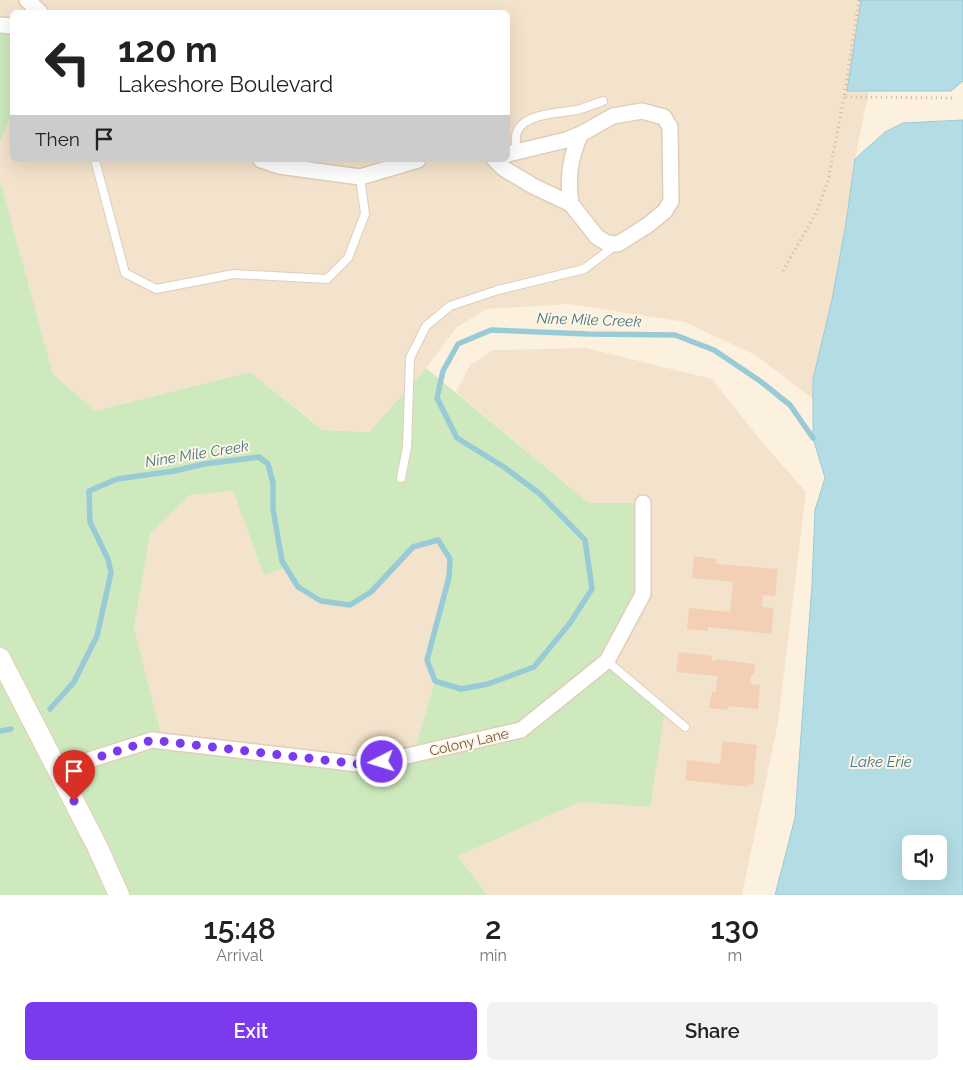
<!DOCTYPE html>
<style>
:root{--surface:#fff;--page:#f2f2f2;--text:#222;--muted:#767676;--accent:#7c3aed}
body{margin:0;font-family:Raleway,sans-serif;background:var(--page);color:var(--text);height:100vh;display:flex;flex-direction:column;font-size:19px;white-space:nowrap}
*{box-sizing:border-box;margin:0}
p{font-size:16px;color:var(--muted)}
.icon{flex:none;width:28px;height:28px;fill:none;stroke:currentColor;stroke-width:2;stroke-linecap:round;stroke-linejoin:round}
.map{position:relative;height:895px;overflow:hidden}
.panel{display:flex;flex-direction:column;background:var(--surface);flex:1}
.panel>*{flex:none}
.guide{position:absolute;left:10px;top:10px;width:500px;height:152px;border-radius:8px;box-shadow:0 5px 20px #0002;background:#fff;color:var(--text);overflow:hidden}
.controls{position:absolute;left:902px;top:835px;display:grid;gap:10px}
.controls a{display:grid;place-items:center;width:45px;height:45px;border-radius:8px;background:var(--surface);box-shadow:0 5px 20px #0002;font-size:25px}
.pin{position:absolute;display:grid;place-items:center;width:42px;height:42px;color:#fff;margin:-51px -21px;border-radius:50% 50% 50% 0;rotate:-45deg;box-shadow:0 0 5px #0007}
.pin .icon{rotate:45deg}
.me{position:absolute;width:55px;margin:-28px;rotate:265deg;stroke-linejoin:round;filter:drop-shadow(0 0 4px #0008)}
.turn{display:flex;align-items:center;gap:18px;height:105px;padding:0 25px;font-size:22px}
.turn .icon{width:65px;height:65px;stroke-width:2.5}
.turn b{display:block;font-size:35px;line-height:42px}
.then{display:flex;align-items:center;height:48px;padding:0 25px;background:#0003;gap:10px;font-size:19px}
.eta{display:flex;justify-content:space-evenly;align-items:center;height:85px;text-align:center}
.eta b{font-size:30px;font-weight:600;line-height:35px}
.primary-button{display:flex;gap:10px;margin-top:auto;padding:10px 25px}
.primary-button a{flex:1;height:58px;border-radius:8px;background:var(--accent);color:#fff;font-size:20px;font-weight:600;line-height:58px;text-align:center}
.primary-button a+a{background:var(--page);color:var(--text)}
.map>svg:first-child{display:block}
.residential{fill:#f4e3cc}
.green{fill:#cde9bd;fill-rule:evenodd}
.water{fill:#b3dce5;stroke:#99cbd7;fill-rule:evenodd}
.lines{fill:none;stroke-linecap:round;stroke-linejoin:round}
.stream{stroke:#99cbd7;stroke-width:5.5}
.building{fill:#f2cfb5}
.lane-casing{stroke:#e0cdba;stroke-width:10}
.street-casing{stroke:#e0cdba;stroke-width:18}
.secondary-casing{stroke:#e5cfb8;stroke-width:22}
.path{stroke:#d6b399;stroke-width:3;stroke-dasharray:1 4;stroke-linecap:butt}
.lane{stroke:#fff;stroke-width:8}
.street{stroke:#fff;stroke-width:15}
.secondary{stroke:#fff;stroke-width:20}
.route{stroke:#7c3aed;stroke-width:9;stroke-dasharray:0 16.2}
.labels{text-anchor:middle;stroke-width:4;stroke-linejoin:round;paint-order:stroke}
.street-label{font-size:14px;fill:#725746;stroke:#fff5e4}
.water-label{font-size:15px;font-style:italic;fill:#407886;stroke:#fff5e4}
</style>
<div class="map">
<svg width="963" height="895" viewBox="0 0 963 895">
<rect width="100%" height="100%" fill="#fcf1de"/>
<g class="residential">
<path d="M 0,0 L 861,0 L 847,91 L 869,91 L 855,159 L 846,223 L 832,300 L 813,379 L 813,399 L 757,356 L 685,322 L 569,304 L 487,309 L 457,327 L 426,368 L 369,432 L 324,430 L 250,372 L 95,411 L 53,374 L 0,180 L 0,141 L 12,114 L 12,160 L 508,160 L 508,12 L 12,12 L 12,26 L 0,25 Z"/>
<path d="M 586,348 L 712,379 L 763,443 L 806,492 L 778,723 L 742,895 L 487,895 L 458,856 L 580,802 L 650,807 L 607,661 L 643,503 L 589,503 L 456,392 L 470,365 L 493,350 Z"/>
<path d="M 233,491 L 264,575 L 286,568 L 299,587 L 389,574 L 413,547 L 438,540 L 450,559 L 449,577 L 427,660 L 435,681 L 413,755 L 367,765 L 163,741 L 134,628 L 150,534 L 190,495 Z"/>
</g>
<g class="green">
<path d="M 0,25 L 12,26 L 12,114 L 0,141 Z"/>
<path d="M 0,180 L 53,374 L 95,411 L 250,372 L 323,430 L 369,432 L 426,368 L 589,503 L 643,503 L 643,594 L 607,661 L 665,710 L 650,807 L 580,802 L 458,856 L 487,895 L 0,895 ZM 233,491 L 264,575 L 286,568 L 298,587 L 321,601 L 350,605 L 371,592 L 413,547 L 438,540 L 450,559 L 449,577 L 427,660 L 435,681 L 413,755 L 367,765 L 163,741 L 134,628 L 150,534 L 190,495 Z"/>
</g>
<g class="water">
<path d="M 861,0 L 963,0 L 963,81 L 951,91 L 847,91 Z"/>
<path d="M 963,120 L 963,895 L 775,895 L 795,818 L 812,584 L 815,510 L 825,478 L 813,438 L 813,379 L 832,300 L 846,223 L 855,159 L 885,132 L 903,123 ZM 911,844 L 939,844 L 939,871 L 911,871 Z"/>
</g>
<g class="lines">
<g class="stream">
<path d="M 50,709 L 74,682 L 97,636 L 111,573 L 108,559 L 90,522 L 89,491 L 117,479 L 174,471 L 204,464 L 259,457 L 268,464 L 273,483 L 273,509 L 282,561 L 298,587 L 321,601 L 350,605 L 371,592 L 413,547 L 438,540 L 450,559 L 449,577 L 427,660 L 435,681 L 461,689 L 488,684 L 534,667 L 570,623 L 592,589 L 585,540 L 540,494 L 504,467 L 457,438 L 437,398 L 443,371 L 458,344 L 491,330 L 588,334 L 675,335 L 714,350 L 760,381 L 790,405 L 813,438"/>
<path d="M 0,731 L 11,729"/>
</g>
</g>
<g class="building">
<path d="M 694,556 L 717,559 L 716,564 L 778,569 L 775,596 L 763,595 L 762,607 L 774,608 L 771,634 L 708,627 L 708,631 L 687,629 L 689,608 L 730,612 L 733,582 L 692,578 Z"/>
<path d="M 679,652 L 712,656 L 711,660 L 717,661 L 717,659 L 754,664 L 756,670 L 751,676 L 750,684 L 760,685 L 758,709 L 728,706 L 728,710 L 709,708 L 712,692 L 716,692 L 717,676 L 676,672 Z"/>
<path d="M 723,741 L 757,745 L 753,785 L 748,784 L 747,787 L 685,780 L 687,760 L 720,764 Z"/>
</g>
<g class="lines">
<g class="lane-casing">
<g id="lane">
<path d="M 517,152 C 517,147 515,141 516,136 C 519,113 560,113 577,110 C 586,108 594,104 603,101"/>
<path d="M 95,160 L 125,273 L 156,289 L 234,274 L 327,279 L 348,258 L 365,214 L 360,177"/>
<path d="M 401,478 L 407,447 L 410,358 L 426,326 L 450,306 L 498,290 L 584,269 L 616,245"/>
<path d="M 607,661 L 685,727"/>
</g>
</g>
<g class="street-casing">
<g id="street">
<path d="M 27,0 L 40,12"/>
<path d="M 0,25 L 12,26"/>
<path d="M 261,160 L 279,166 L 360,177 L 418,160"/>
<path d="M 495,160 L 503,168 L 533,186 L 571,204 L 597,237 L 607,243 L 618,244 L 648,225 L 665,211 L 671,201 L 670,127 L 664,117 L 642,111 L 613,116 L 581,134 L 566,140 L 508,154"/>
<path d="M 571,204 C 567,179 570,156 581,134"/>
<path d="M 58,770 L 152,740 L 367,765 L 521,730 L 607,661 L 643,594 L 643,503"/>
</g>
</g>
<g class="secondary-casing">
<path id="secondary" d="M 0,658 L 97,846 L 119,895"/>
</g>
<g class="path">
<path d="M 859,0 L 844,97 L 956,98"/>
<path d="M 783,271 L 816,213 L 828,181 L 844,97"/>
</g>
<use href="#lane" class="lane"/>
<use href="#street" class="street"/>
<use href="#secondary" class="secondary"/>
</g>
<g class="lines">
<path class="route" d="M 74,801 L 58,770 L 152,740 L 367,765 L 382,762"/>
</g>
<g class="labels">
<g class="street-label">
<text transform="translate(469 742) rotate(-13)" y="5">Colony Lane</text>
</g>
<g class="water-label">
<text transform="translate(589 320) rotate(2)" y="5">Nine Mile Creek</text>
<text transform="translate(197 454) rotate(-9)" y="5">Nine Mile Creek</text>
<text x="881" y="767">Lake Erie</text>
</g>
</g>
</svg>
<div class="controls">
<a><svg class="icon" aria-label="sound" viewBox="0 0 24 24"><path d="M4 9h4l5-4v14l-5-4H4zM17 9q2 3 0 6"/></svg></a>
</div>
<div class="pin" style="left:74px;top:801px;background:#d93025"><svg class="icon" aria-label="arrive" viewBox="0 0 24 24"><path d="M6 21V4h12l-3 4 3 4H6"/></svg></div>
<svg class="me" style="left:382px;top:762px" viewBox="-20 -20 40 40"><circle r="17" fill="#7c3aed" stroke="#fff" stroke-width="3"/><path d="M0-11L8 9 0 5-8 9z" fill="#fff"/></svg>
<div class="guide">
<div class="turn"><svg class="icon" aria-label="left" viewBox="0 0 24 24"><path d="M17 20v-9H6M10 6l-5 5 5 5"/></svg><div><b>120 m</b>Lakeshore Boulevard</div></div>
<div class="then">Then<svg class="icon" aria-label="arrive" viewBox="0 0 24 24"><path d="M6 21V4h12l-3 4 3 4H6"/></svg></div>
</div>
</div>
<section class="panel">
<div class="eta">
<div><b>15:48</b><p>Arrival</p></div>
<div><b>2</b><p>min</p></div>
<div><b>130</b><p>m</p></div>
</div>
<div class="primary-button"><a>Exit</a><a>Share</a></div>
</section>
